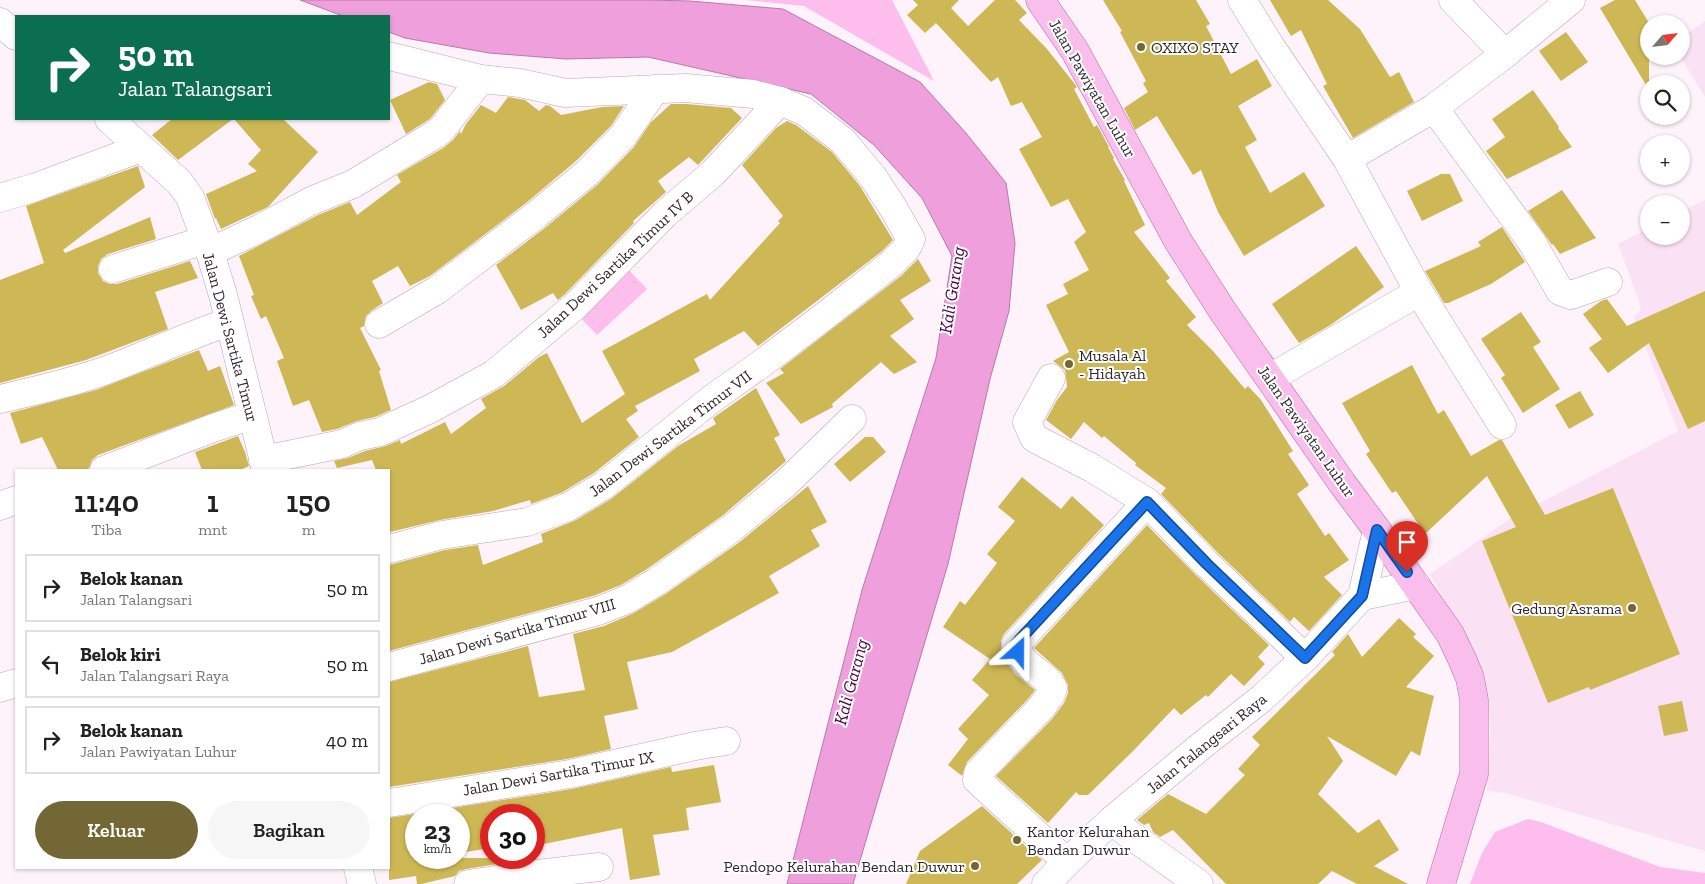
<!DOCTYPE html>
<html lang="id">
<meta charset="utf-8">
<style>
:root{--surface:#fff;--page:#f6f6f6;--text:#222;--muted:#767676;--line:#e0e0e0;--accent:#736835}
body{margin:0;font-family:"Zilla Slab",serif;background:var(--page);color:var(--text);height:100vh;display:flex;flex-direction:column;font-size:19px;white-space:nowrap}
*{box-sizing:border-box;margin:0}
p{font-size:16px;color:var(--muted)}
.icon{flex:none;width:28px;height:28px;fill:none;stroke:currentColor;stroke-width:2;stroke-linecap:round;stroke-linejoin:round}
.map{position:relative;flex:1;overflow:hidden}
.details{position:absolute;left:15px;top:469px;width:375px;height:400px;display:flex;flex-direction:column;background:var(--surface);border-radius:0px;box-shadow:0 1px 4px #0004}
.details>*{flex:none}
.hud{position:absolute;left:15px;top:15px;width:375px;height:105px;border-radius:0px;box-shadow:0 1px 4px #0004;background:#0b6e4f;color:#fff;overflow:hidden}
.needle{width:32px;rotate:62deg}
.fabs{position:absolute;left:1640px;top:15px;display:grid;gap:10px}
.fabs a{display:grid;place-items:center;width:50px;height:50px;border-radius:50%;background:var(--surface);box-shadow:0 1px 4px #0004;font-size:25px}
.speed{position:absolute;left:405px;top:804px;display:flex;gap:10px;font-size:25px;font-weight:700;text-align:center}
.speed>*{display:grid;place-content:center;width:65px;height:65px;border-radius:50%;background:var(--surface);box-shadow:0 1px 4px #0004;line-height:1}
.speed small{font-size:12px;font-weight:400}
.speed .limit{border:8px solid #d22;background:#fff;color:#111}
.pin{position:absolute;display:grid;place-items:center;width:42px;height:42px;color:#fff;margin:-51px -21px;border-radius:50% 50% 50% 0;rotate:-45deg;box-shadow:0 0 5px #0007}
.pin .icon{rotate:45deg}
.me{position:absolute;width:55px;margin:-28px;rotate:24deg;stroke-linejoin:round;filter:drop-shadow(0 0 4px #0008)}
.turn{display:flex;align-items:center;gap:18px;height:105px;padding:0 20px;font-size:22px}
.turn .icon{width:65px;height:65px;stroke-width:2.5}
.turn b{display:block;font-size:35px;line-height:42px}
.eta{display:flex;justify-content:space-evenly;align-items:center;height:85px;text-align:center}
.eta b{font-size:30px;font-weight:600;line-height:35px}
.button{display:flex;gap:10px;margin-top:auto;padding:10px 20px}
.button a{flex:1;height:58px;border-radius:30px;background:var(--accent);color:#fff;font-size:20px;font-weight:600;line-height:58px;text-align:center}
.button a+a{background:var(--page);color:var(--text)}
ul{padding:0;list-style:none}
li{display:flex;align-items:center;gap:15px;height:68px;margin:0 10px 8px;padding:0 10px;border:2px solid var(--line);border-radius:0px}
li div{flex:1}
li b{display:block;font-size:19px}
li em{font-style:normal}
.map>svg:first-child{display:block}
.built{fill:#fbe1f4}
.green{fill:#fdbded}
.water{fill:#ef9fdc;stroke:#b57ba7}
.building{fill:#ceb855}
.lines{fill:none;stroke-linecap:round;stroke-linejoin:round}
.minor-casing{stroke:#baa8b5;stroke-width:29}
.major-casing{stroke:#b16da2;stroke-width:29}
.minor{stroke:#fff;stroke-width:28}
.major{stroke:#fabeed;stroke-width:28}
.route-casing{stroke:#114b97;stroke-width:12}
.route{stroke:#1a73e8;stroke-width:9}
.poi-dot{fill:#736835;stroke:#fff;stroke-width:2}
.labels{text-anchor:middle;stroke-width:4;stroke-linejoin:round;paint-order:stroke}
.poi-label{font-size:16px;fill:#2e272c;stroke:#fff;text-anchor:start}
.street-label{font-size:16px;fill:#2e272c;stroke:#fff}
.water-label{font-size:18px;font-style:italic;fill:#4c0441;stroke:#fff}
</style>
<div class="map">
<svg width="1705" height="884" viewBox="0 0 1705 884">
<rect width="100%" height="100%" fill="#fef2fb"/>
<g class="built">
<path d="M 1705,21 L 1705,97 L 1680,56 L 1681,56 L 1681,38 Z"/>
<path d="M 1705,200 L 1705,851 L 1505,793 L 1487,791 L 1490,732 L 1485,675 L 1430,574 L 1511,518 L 1678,431 L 1634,317 L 1641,310 L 1639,301 L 1618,244 L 1649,228 L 1649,236 L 1681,236 L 1681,212 Z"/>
</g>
<g class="green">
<path d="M 746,0 L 892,0 L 934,81 L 804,6 Z"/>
<path d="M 626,267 L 647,289 L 597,335 L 576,313 Z"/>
<path d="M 1528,819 L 1541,822 L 1660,867 L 1705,873 L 1705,884 L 1470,884 L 1482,853 L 1495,832 Z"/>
</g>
<path class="water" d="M 300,0 L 648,0 L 690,1 L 783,9 L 920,82 L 966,133 L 1006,183 L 1015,243 L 1009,311 L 990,379 L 948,564 L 853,884 L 787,884 L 862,590 L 936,358 L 952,256 L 922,198 L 874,145 L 811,94 L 648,57 L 566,59 L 489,53 L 405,38 L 389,32 L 389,16 L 343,16 Z"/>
<g class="building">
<path d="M 913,0 L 959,0 L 951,8 L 968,26 L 995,0 L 1015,0 L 1027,13 L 1019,20 L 1047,49 L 1074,83 L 1077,87 L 1074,89 L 1094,127 L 1097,125 L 1109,147 L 1108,147 L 1114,158 L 1113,159 L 1125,180 L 1124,181 L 1145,225 L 1134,232 L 1170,278 L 1166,281 L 1196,317 L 1187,325 L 1213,351 L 1245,389 L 1248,386 L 1261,400 L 1293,451 L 1288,454 L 1309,485 L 1297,494 L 1325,536 L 1329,533 L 1349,560 L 1324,577 L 1342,595 L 1309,631 L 1294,617 L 1290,622 L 1218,553 L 1161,494 L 1166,488 L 1135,465 L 1136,463 L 1104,436 L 1102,438 L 1084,422 L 1071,439 L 1046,420 L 1057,400 L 1067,387 L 1065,370 L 1053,361 L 1069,352 L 1046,305 L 1068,294 L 1063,284 L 1089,270 L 1074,242 L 1086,232 L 1068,199 L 1051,207 L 1019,149 L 1042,137 L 1022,102 L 1011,106 L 998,77 L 991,82 L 936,23 L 925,33 L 907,15 L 918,5 Z"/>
<path d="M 1103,0 L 1196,0 L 1210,24 L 1206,26 L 1231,74 L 1257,59 L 1272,86 L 1238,106 L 1257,140 L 1245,147 L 1270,193 L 1304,172 L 1325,206 L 1244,256 L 1218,212 L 1201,170 L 1193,175 L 1157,116 L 1135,130 L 1124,108 L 1148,92 L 1143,83 L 1146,81 L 1120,32 L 1122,31 Z"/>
<path d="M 1270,0 L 1328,0 L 1360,29 L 1390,77 L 1399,72 L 1414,102 L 1353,138 L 1323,86 L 1327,84 L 1301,30 L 1291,36 Z"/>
<path d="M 1615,0 L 1635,0 L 1649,23 L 1649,90 L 1600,8 Z"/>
<path d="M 1566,32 L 1588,62 L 1561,81 L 1539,51 Z"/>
<path d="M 429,82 L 437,84 L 445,100 L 430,119 L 406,134 L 390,100 Z"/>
<path d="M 1533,90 L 1559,127 L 1558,128 L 1572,147 L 1507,179 L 1486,151 L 1505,137 L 1492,119 Z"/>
<path d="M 508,97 L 525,100 L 539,111 L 546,105 L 550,106 L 561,115 L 602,107 L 624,106 L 611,126 L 576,161 L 526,203 L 430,276 L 410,286 L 398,266 L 372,281 L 383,303 L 371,311 L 366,316 L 364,326 L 360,328 L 381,370 L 379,371 L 391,410 L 375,417 L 357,421 L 337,429 L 322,432 L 309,400 L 293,406 L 277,361 L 284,358 L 266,316 L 261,319 L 251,296 L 254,295 L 239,256 L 318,215 L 350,202 L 357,215 L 401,182 L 397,175 L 443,148 L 453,140 L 460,131 L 461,134 L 466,124 L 481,105 L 496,113 Z"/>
<path d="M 671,104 L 686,104 L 731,108 L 742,118 L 698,165 L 689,157 L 658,181 L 666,192 L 633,221 L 634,223 L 564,295 L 558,300 L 553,293 L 521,310 L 496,265 L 546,227 L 597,185 L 634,147 L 651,122 Z"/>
<path d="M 172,119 L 233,119 L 178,160 L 152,135 Z"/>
<path d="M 234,119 L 283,119 L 318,152 L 268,207 L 221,229 L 216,218 L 215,219 L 206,194 L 257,171 L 248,164 L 261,150 Z"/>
<path d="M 787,121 L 796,125 L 832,152 L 860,186 L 893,240 L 881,252 L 758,346 L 744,331 L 694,359 L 700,371 L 635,406 L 638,411 L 626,419 L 639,437 L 594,473 L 561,493 L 531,504 L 530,500 L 493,511 L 440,520 L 390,532 L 389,528 L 389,470 L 376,470 L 372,460 L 337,468 L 334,461 L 348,458 L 365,451 L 386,446 L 400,440 L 401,444 L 445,422 L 451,434 L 486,408 L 481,399 L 504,386 L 539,357 L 547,353 L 582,423 L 625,394 L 602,351 L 707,294 L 710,300 L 780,223 L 778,221 L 783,216 L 742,165 L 776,128 Z"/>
<path d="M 138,166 L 145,187 L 63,250 L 65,253 L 150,217 L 156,239 L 108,254 L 101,259 L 98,266 L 98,273 L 103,281 L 110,284 L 117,284 L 190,261 L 198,278 L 155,292 L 168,329 L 86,360 L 0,383 L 0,280 L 44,263 L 26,206 Z"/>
<path d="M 1441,174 L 1450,174 L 1463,201 L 1422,221 L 1407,191 Z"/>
<path d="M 1562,190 L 1596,238 L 1560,254 L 1553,244 L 1552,245 L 1528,211 Z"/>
<path d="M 1502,227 L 1525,262 L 1491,284 L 1448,303 L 1444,303 L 1425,271 L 1481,246 L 1478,242 Z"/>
<path d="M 1356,246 L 1384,287 L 1329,326 L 1299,343 L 1272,304 Z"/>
<path d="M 918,259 L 931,281 L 900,300 L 914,319 L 890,336 L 917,362 L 894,374 L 881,362 L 832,404 L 833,407 L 801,424 L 766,383 L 784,373 L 780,369 L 901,276 Z"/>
<path d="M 1705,291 L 1705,421 L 1688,429 L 1649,343 L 1608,373 L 1589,348 L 1602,339 L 1583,314 L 1601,301 L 1607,299 L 1627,326 Z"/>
<path d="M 1521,312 L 1541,342 L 1533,347 L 1560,389 L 1523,413 L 1501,378 L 1505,375 L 1481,339 Z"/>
<path d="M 199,350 L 208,371 L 220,366 L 234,405 L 98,455 L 92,460 L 89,468 L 86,470 L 58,470 L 42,437 L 21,444 L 10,413 L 96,390 Z"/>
<path d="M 1412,365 L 1438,414 L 1444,410 L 1471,456 L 1499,440 L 1502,440 L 1545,515 L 1613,488 L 1680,654 L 1590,690 L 1589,687 L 1548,703 L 1482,541 L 1516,527 L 1487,476 L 1425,534 L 1396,491 L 1392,493 L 1366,454 L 1370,451 L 1342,403 Z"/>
<path d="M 756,388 L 780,435 L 774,438 L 786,461 L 722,516 L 647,569 L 621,585 L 593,596 L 389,651 L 389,565 L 445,550 L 478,545 L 483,565 L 543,542 L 541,534 L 576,520 L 611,499 L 678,446 L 716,424 L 713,418 Z"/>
<path d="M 1580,391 L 1594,415 L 1569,429 L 1555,405 Z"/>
<path d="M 238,436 L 245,452 L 249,466 L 240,470 L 202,470 L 195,452 Z"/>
<path d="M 865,437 L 873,437 L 886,452 L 850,482 L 834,464 Z"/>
<path d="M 1022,477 L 1061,509 L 1072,496 L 1104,525 L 1004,634 L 1001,640 L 1001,648 L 1005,660 L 1015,674 L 1035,690 L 1029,698 L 967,762 L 962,776 L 948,765 L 968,739 L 958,729 L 989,695 L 972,680 L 990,659 L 943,627 L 960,601 L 965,605 L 997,563 L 987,554 L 1015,521 L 998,507 Z"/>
<path d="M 808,486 L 827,522 L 811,530 L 820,546 L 769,576 L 779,593 L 672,652 L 627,662 L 638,709 L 604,716 L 611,749 L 567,759 L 389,787 L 389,682 L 528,646 L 539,697 L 585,690 L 573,634 L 604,626 L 634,613 L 664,595 L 741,541 Z"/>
<path d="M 1147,525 L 1196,575 L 1269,645 L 1258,657 L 1265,664 L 1244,686 L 1231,674 L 1208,697 L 1206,695 L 1181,715 L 1174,708 L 1134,750 L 1088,795 L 1079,795 L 1076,792 L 1048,823 L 996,776 L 1052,719 L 1064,703 L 1068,693 L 1068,685 L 1062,673 L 1034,648 Z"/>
<path d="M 1399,618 L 1416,634 L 1413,637 L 1434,656 L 1406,687 L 1434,696 L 1420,756 L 1411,751 L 1396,776 L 1327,736 L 1343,761 L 1318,794 L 1358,833 L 1379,819 L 1399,850 L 1374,866 L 1408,884 L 1357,884 L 1332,871 L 1318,884 L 1226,884 L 1173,830 L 1160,837 L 1153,832 L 1149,823 L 1144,825 L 1137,820 L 1168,794 L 1206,814 L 1245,775 L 1238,769 L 1260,745 L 1252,737 L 1335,655 L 1332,652 L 1348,634 L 1362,657 Z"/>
<path d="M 1682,701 L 1688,731 L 1664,736 L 1658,706 Z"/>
<path d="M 714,765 L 721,802 L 686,808 L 689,830 L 653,835 L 660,875 L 630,880 L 622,828 L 534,846 L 534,815 L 491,815 L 491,848 L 459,853 L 459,815 L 416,815 L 416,858 L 497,858 L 497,864 L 466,869 L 459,871 L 455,876 L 421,884 L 417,884 L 416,876 L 389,880 L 389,818 L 572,789 L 671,767 L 672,772 Z"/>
<path d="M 982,806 L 1031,851 L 1028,854 L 1033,852 L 1042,860 L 1017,884 L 906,884 L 920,851 Z"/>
</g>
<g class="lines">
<g class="minor-casing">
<g id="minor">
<path d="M 1242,0 L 1271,47 L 1347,159 L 1419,292 L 1502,425"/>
<path d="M 1453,0 L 1505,54"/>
<path d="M 0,22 L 16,36"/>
<path d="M 389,56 L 481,79 L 520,83 L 565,93 L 686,88 L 753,94 L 780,101 L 804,111 L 843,141 L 873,177 L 892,206 L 911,239 L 906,249 L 891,264 L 822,318 L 761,364 L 713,398 L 603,486 L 568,507 L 527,522 L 442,535 L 389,549"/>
<path d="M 1434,108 L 1531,241 L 1560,291 L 1571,295 L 1608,282"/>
<path d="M 109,119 L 179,182 L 190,197 L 210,252 L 223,295 L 266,470"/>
<path d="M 1347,159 L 1434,108 L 1505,54 L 1571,0"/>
<path d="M 0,198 L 36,187 L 141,148"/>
<path d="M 210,252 L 259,229 L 311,201 L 353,184 L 434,135 L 441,130 L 481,79"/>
<path d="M 113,269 L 205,240"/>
<path d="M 379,324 L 437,290 L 536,215 L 587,173 L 623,136 L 655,89"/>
<path d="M 1051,378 L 1027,422 L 1034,438 L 1092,468 L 1147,502 L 1207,564 L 1305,658"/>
<path d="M 1270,378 L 1419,292"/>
<path d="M 0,399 C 35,391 70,383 104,371 C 146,356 186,336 229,322"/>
<path d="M 263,460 L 342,444 L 360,436 L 380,432 L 430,409 L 494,374 L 575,306 L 665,214 L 713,173 L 780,101"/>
<path d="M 104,470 L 213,428 L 252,415"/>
<path d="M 0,506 L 16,500"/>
<path d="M 1362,596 L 1416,585"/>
<path d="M 389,667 L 598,611 L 628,599 L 656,582 L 732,528 L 785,484 L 852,419"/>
<path d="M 0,688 L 16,683"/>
<path d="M 389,803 L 570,774 L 695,746 L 726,741"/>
<path d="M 1111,821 L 1199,884"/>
<path d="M 1067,862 L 977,780 L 978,773 L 1041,708 L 1051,694 L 1053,688 C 1044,671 1019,667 1016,644 L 1147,502"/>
<path d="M 358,868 L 362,884"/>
<path d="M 468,884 L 537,874 L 599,867"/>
<path d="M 1046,884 L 1067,862 L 1111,821 L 1201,746 L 1261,699 L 1305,658 L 1362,596 L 1377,530"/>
</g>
</g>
<g class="major-casing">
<path id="major" d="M 1040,0 L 1075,51 L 1178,241 L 1222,310 L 1342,483 L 1377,530 L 1450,634 L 1462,659 L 1470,678 L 1474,700 L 1474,774 L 1441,884"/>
</g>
<use href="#minor" class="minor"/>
<use href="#major" class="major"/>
</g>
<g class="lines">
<g class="route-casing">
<path id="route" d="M 1018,652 L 1016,644 L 1025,634 L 1147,502 L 1207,564 L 1305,658 L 1362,596 L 1377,530 L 1407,572"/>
</g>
<use href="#route" class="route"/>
</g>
<g class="poi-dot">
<circle cx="1141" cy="47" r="5"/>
<circle cx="1069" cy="364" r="5"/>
<circle cx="1632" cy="608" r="5"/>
<circle cx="1017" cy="840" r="5"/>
<circle cx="975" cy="866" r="5"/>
</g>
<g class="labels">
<g class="poi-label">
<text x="1151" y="53">OXIXO STAY</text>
<text x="1079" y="361">Musala Al<tspan x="1079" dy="18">- Hidayah</tspan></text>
<text x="1622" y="614" text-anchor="end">Gedung Asrama</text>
<text x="1027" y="837">Kantor Kelurahan<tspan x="1027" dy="18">Bendan Duwur</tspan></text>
<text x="965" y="872" text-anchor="end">Pendopo Kelurahan Bendan Duwur</text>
</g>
<g class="street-label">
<text transform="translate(1093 88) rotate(60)" y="6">Jalan Pawiyatan Luhur</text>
<text transform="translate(615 264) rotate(-43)" y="6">Jalan Dewi Sartika Timur IV B</text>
<text transform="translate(231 337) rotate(75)" y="6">Jalan Dewi Sartika Timur</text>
<text transform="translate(1307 431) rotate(55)" y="6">Jalan Pawiyatan Luhur</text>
<text transform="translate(670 433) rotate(-37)" y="6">Jalan Dewi Sartika Timur VII</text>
<text transform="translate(517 631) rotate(-16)" y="6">Jalan Dewi Sartika Timur VIII</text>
<text transform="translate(1206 743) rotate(-39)" y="6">Jalan Talangsari Raya</text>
<text transform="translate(558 773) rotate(-10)" y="6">Jalan Dewi Sartika Timur IX</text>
</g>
<g class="water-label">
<text transform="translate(952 290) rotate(-81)" y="6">Kali Garang</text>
<text transform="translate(851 682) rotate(-75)" y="6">Kali Garang</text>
</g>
</g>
</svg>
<div class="fabs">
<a><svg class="needle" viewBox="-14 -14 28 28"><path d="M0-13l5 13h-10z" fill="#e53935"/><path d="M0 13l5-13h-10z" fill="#767676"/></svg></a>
<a><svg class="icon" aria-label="search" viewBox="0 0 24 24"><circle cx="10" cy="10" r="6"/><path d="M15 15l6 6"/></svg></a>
<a>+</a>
<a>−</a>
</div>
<div class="speed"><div>23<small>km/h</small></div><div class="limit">30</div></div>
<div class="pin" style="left:1407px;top:572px;background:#d93025"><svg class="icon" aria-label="arrive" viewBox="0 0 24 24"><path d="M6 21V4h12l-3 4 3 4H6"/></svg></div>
<svg class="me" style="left:1018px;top:652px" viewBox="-20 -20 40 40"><path d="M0-17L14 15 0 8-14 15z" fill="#1a73e8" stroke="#fff" stroke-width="4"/></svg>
<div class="hud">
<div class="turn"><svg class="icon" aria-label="right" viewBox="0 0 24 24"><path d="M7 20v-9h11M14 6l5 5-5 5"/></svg><div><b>50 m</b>Jalan Talangsari</div></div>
</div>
<section class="details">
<div class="eta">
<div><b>11:40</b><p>Tiba</p></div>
<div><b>1</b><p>mnt</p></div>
<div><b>150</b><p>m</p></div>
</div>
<ul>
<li><svg class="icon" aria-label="right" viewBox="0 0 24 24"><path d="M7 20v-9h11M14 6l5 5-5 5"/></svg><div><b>Belok kanan</b><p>Jalan Talangsari</p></div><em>50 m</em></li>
<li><svg class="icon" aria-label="left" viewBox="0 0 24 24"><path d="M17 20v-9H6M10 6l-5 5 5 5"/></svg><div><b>Belok kiri</b><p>Jalan Talangsari Raya</p></div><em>50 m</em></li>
<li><svg class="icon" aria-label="right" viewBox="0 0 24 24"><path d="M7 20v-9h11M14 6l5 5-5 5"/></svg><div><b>Belok kanan</b><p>Jalan Pawiyatan Luhur</p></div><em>40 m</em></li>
</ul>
<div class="button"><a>Keluar</a><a>Bagikan</a></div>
</section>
</div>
